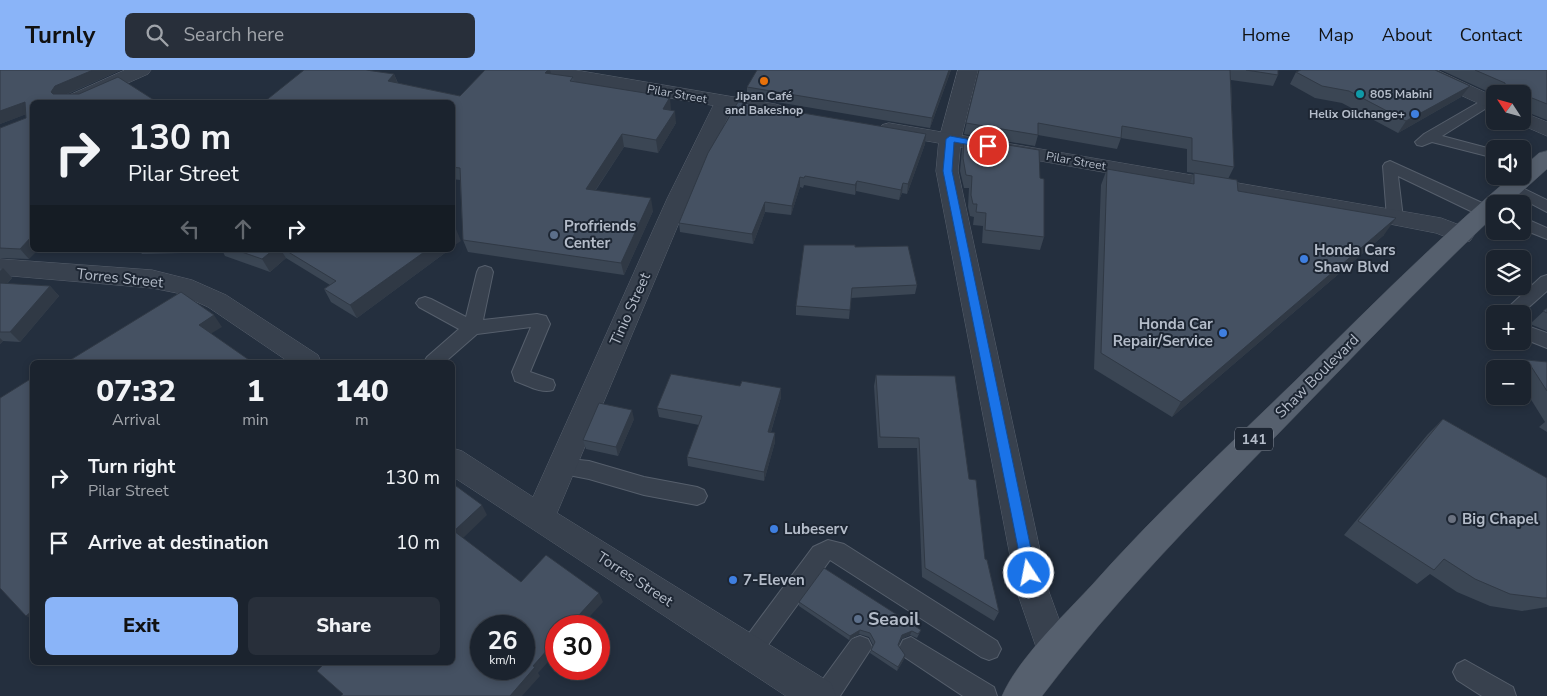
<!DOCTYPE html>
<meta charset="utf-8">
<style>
:root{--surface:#1b232e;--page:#282f3a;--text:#f1f3f6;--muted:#a0a4aa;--line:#39404a;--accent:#8ab4f8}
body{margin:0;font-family:"Nunito Sans",sans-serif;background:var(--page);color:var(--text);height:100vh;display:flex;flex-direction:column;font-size:19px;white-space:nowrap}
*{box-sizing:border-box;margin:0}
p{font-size:16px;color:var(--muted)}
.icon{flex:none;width:28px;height:28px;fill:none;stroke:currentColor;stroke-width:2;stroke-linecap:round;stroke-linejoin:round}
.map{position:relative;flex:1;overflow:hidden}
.panel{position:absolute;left:30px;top:290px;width:425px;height:305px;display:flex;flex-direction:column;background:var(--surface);border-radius:8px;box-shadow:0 2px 8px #0003,0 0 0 1px var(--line)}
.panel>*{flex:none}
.guide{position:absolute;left:30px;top:30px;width:425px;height:152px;border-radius:8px;box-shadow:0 2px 8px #0003,0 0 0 1px var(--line);background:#1b232e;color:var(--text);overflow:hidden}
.needle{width:32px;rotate:306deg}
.buttons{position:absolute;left:1486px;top:15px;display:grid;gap:10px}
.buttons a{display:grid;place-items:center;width:45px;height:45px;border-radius:8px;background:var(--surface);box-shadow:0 2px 8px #0003,0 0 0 1px var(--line);font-size:25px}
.speed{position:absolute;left:470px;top:545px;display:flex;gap:10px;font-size:25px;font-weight:700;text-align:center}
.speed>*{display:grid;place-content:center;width:65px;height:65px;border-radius:50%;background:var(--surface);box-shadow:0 2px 8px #0003,0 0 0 1px var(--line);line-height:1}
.speed small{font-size:12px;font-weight:400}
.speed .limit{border:8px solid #d22;background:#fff;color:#111}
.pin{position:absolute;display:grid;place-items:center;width:42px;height:42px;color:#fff;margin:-21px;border:2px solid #fff;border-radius:50%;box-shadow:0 1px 5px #0007}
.me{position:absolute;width:55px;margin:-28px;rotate:349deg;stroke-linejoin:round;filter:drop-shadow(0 0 4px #0008)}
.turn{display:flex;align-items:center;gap:18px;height:105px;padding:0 15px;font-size:22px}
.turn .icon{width:65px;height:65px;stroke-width:2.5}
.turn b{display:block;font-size:35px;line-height:42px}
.lanes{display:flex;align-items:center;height:48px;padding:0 15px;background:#0003;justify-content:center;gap:25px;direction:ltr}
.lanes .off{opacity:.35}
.eta{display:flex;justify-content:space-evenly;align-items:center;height:85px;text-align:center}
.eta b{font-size:30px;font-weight:800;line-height:35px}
.primary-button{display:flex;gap:10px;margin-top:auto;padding:10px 15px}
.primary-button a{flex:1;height:58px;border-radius:8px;background:var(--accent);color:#111;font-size:20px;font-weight:800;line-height:58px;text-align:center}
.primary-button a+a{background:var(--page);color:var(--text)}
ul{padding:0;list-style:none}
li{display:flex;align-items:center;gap:15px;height:65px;padding:0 15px}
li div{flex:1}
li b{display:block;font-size:19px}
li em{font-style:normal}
header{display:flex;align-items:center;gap:30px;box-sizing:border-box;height:70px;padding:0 25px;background:var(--accent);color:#111}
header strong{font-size:24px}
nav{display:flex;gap:28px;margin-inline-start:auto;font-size:18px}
.search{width:350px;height:45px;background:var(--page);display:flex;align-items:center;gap:12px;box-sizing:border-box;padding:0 18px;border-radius:8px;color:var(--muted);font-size:19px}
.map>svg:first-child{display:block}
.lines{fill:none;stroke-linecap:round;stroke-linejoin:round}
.service-casing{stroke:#565f6c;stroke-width:2}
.minor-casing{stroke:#565f6c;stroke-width:1}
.tertiary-casing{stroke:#565f6c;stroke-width:1}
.primary-casing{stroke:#414a57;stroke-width:1}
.service{fill:#38414e;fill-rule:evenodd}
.minor{fill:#38414e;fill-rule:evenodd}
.tertiary{fill:#38414e;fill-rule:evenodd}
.primary{fill:#56606e;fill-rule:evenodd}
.wall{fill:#3b4654}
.shaded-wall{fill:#303945}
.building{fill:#455162;stroke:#303945;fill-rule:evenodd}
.route{fill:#1a73e8;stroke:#114b97}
.food-dot{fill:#e8710a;stroke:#1d2633;stroke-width:2}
.culture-dot{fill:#0f9aa8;stroke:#1d2633;stroke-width:2}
.shop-dot{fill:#3f7fe0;stroke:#1d2633;stroke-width:2}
.service-dot{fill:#5c6f8a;stroke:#1d2633;stroke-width:2}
.worship-dot{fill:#6b7280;stroke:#1d2633;stroke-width:2}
.labels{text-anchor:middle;stroke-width:4;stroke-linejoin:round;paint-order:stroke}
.far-street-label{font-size:12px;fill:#b4bcc9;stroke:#1d2633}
.far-poi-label{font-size:12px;font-weight:bold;fill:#b4bcc9;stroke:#1d2633;text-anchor:start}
.shield{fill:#1d2633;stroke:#878f9c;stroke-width:1}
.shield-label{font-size:14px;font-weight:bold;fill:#b4bcc9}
.poi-label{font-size:15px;font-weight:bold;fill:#b4bcc9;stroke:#1d2633;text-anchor:start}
.street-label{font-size:15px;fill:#b4bcc9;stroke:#1d2633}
.near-poi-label{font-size:18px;font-weight:bold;fill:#b4bcc9;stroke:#1d2633;text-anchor:start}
</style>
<header>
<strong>Turnly</strong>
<div class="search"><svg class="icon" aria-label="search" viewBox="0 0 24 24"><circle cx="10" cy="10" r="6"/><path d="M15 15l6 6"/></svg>Search here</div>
<nav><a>Home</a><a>Map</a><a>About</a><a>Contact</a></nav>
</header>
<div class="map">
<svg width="1547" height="626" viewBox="0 0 1547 626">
<rect width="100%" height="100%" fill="#242f3e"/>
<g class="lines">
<g class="service-casing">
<g id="service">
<path d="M 1488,27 L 1495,31 L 1493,34 L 1442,66 L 1495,80 L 1495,88 L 1432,72 L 1422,76 L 1417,75 L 1415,72 L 1424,64 Z"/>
<path d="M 1522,88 L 1543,93 L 1545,96 L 1543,99 L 1538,101 L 1522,97 Z"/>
<path d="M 1390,91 L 1491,137 L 1493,141 L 1491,145 L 1479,145 L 1398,106 L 1403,148 L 1401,152 L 1395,153 L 1389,152 L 1387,148 L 1383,96 L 1385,93 Z"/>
<path d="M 1512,113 L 1547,130 L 1547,142 L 1507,121 L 1504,118 L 1507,115 Z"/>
<path d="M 1522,147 L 1547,158 L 1547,169 L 1522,159 Z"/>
<path d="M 485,196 L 491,198 L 493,202 L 483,250 L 537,244 L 546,246 L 550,254 L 530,302 L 553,310 L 555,315 L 553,320 C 541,324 527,315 515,311 L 512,302 L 531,257 L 477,264 L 445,292 L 424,292 L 427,287 L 459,259 L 419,237 L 416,233 L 419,229 L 425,227 L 431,229 L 466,247 L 477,202 L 479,198 Z"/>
<path d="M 1547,205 L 1547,221 L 1521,244 L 1501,244 L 1541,207 Z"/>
<path d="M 1522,254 L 1547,263 L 1547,278 L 1522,268 Z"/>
<path d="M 560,388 L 589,391 L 644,407 L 697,417 L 704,420 L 707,426 L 704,432 L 697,435 L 644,425 L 589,409 L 553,402 L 550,396 L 553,390 Z"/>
<path d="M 828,470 L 844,474 L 997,571 L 1001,579 L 997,587 L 989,590 L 981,587 L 830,490 L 757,590 L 749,594 L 741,590 L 737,582 L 741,574 L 813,477 Z"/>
<path d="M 860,566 L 868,569 L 872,577 L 840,626 L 814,626 L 817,617 L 852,569 Z"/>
<path d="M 911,567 L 994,617 L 997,626 L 963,626 L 903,586 L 899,578 L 903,570 Z"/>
<path d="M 1465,590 L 1513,617 L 1516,626 L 1482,626 L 1457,610 L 1453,602 L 1457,594 Z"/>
</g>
</g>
<g class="minor-casing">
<g id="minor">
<path d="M 125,0 L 151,0 L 148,4 L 85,32 L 60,32 L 63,28 Z"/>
<path d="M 958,0 L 978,0 L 961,69 L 958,101 L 1049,522 L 1071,582 L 1066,594 L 1054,599 L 1042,594 L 1017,522 L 936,101 L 939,69 Z"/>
<path d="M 725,26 L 732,28 L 735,32 L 689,129 L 557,443 L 831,613 L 836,626 L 786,626 L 452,406 L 452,378 L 462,381 L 533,427 L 667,129 L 715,32 L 718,28 Z"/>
<path d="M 0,189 L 152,200 L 192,210 L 226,225 L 318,285 L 321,292 L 289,292 L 208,237 L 177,223 L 152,218 L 0,205 Z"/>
</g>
</g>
<g class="tertiary-casing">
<g id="tertiary">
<path d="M 531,0 L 575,0 L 775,34 L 782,36 L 785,40 L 782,44 L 775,46 L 541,6 L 534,4 Z"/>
<path d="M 1412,0 L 1437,0 L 1495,27 L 1495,41 L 1415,4 Z"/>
<path d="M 1522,42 L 1547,52 L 1547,66 L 1515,52 L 1522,51 Z"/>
<path d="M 889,53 L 1441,148 L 1470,159 L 1474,165 L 1470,171 L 1462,173 L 1436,163 L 1318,140 L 882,63 L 879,59 L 882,55 Z"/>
</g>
</g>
<g class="primary-casing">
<path id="primary" d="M 1547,81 L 1547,99 L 1508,134 L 1495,134 L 1495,145 C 1420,216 1349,291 1277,365 C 1195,449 1113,532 1042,626 L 1002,626 C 1017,590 1065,544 1092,515 C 1156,443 1226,378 1295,311 C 1366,241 1436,170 1512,106 L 1522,106 L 1522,98 L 1539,83 Z"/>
</g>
<use href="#service" class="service"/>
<use href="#minor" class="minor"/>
<use href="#tertiary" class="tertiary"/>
<use href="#primary" class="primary"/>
</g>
<g class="wall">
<path d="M 0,0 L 121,0 L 68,24 L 157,32 L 32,32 L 29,189 L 0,188 L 0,58 L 26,48 L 26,44 L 0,54 Z"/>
<path d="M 304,0 L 394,4 L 398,13 L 460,26 L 551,4 L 573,7 L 574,12 L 671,40 L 676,53 L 658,83 L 624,77 L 596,120 L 653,141 L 624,205 L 468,182 L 463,170 L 460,110 L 452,109 L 452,32 Z"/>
<path d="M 951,0 L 930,58 L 747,27 L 747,17 Z"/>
<path d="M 979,0 L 1278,0 L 1278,5 L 1273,16 L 1231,10 L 1234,97 L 1228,109 L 1238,121 L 1384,165 L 1172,347 L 1094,299 L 1101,115 L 1107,99 L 1190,113 L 1194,103 L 1187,102 L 1187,79 L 1121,68 L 1117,79 L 1038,65 L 1035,76 L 964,64 Z"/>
<path d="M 1441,0 L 1547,0 L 1547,50 L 1524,41 L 1522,43 L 1522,24 L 1495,24 L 1495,25 Z"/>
<path d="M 1296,2 L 1461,27 L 1398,63 L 1342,33 L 1315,28 L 1290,14 Z"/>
<path d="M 926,64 L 925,74 L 907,124 L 902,123 L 899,130 L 856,121 L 855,125 L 804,115 L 803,118 L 800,117 L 791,145 L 765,142 L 753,174 L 680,162 L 679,153 L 708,83 Z"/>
<path d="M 964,68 L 1040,108 L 1044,167 L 1040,180 L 982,173 L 983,156 L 973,155 L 974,147 L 970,146 L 968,137 L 969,118 L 964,118 L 960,101 L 962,80 Z"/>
<path d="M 855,177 L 917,215 L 915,224 L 851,228 L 849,249 L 796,245 L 796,236 Z"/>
<path d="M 139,180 L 449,180 L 357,248 L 331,232 L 324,219 L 330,215 L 286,188 L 270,202 L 225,186 L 223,182 L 142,184 Z"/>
<path d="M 0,198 L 12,208 L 7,214 L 50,216 L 59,226 L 20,272 L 3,271 L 0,274 Z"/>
<path d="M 1547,238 L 1547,261 L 1530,254 Z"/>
<path d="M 1527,290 L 1547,292 L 1547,362 L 1539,357 L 1545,352 L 1522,315 L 1522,299 L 1518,299 Z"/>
<path d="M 876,305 L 969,409 L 985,489 L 999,542 L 994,551 L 922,507 L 917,378 L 878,378 L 874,316 Z"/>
<path d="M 740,316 L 781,318 L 781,327 L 771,362 L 775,363 L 775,372 L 764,411 L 688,396 L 687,387 L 699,355 L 659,347 L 657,338 Z"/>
<path d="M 634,349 L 618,386 L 586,379 L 583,370 Z"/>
<path d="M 1443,349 L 1547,408 L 1547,537 L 1522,541 L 1490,536 L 1457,522 L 1430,504 L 1417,514 L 1344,465 L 1428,364 Z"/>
<path d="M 799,532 L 921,560 L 917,568 L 910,565 L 901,569 L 899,576 L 905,585 L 904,589 L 897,601 L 870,583 L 873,575 L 869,567 L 859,564 L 849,570 L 799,536 Z"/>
</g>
<g class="shaded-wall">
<path d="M 93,0 L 121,0 L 62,26 L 58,32 L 51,22 L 55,16 Z"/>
<path d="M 548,0 L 550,0 L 553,10 L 545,3 Z"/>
<path d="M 949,0 L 951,0 L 930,58 L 932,48 Z"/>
<path d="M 394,4 L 399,17 L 388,11 Z"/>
<path d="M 1470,16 L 1461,27 L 1398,63 L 1406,51 Z"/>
<path d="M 670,27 L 671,40 L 664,51 L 663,39 Z"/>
<path d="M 25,32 L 32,42 L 0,54 L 0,41 Z"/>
<path d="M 675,41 L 676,53 L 658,83 L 656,70 Z"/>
<path d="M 622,64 L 624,77 L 588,131 L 586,119 Z"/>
<path d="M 926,64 L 925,74 L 907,124 L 908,114 Z"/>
<path d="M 800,107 L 800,117 L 791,145 L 792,136 Z"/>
<path d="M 857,111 L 856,121 L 855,125 L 855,115 Z"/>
<path d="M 903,113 L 902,123 L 899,130 L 901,120 Z"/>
<path d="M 651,128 L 653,141 L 624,205 L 621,193 Z"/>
<path d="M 765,132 L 765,142 L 753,174 L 752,164 Z"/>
<path d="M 1396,148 L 1384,165 L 1172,347 L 1181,332 Z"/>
<path d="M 456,159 L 461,171 L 452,177 L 452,161 Z"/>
<path d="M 32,166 L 32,180 L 38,180 L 29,189 L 20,179 Z"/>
<path d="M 273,180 L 281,180 L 286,188 L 270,202 L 262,189 Z"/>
<path d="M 427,180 L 449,180 L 357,248 L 350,235 Z"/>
<path d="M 3,198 L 12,208 L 0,221 L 0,201 Z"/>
<path d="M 50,216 L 59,226 L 20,272 L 10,262 Z"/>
<path d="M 214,245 L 222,257 L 207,266 L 199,255 Z"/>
<path d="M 0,268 L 3,271 L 0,274 Z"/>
<path d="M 781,318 L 781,327 L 768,371 L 768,362 Z"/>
<path d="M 632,340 L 634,349 L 618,386 L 616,377 Z"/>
<path d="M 775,363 L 775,372 L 764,411 L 764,402 Z"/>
<path d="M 482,435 L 487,445 L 460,471 L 454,461 Z"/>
<path d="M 599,523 L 603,532 L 581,556 L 569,556 Z"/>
<path d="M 32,541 L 32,549 L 26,546 Z"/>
<path d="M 860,560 L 859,564 L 849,570 L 850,566 Z"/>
<path d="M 912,561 L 910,565 L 901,569 L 897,579 L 902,565 Z"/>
<path d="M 556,570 L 556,583 L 538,603 L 540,606 L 522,626 L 510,626 L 533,596 Z"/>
<path d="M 905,585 L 904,589 L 897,601 L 898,597 Z"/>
</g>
<g class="building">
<path d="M 0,0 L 93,0 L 55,16 L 51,22 L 53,24 L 79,24 L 118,7 L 157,32 L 32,32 L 32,166 L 20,179 L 0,178 L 0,58 L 26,48 L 25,32 L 0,41 Z"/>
<path d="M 304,0 L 366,0 L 394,4 L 388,11 L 460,26 L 485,0 L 548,0 L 545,3 L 573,7 L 570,11 L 670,27 L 663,39 L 675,41 L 656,70 L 622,64 L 586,119 L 651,128 L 621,193 L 463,170 L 460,98 L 452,97 L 452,32 L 264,32 Z"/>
<path d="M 757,0 L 949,0 L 932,48 L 747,17 Z"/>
<path d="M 979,0 L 1230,0 L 1234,97 L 1192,90 L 1192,68 L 1122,56 L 1121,68 L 1038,53 L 1038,65 L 966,53 Z"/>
<path d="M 1246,0 L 1278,0 L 1278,5 Z"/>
<path d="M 1301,0 L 1435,0 L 1470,16 L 1406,51 L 1349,21 L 1322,16 L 1296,2 Z"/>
<path d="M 1475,0 L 1547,0 L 1547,34 L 1532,28 L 1529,30 L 1529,35 L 1522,31 L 1522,24 L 1506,23 L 1505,13 Z"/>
<path d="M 738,32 L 926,64 L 908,114 L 903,113 L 901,120 L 857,111 L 855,115 L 805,106 L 804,108 L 800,107 L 792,136 L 765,132 L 752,164 L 679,153 L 708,83 Z"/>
<path d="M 964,68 L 1039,80 L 1040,108 L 1044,109 L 1044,167 L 985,160 L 986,143 L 976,142 L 977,134 L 973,134 L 971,125 L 972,106 L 966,105 L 963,88 Z"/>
<path d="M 1107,99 L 1194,114 L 1194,103 L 1237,110 L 1238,121 L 1396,148 L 1181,332 L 1101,283 Z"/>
<path d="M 804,175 L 855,175 L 855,177 L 908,176 L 917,215 L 852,218 L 850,240 L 796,236 Z"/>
<path d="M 236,180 L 273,180 L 262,189 Z"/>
<path d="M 285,180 L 427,180 L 350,235 L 324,219 L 336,211 Z"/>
<path d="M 0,213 L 50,216 L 10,262 L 0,262 Z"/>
<path d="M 181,222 L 214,245 L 199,255 L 252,292 L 67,292 Z"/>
<path d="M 1547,238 L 1547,243 L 1543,241 Z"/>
<path d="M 1527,290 L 1547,292 L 1547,321 Z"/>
<path d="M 671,304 L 740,316 L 742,311 L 781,318 L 768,362 L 775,363 L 764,402 L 687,387 L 702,346 L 657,338 Z"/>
<path d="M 876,305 L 955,306 L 969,409 L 976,410 L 985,489 L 987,490 L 999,542 L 925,498 L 919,368 L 880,367 Z"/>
<path d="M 32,308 L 32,541 L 26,546 L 0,518 L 0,328 Z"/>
<path d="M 599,333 L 632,340 L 616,377 L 583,370 Z"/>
<path d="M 1443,349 L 1547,408 L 1547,528 L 1542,528 L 1510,524 L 1475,509 L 1444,489 L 1434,500 L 1358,451 Z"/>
<path d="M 452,413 L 482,435 L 454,461 L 521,512 L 546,485 L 599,523 L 569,556 L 556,556 L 556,570 L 533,596 L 535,597 L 510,626 L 341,626 L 343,624 L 317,601 L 326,592 L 452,592 ZM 481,556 L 524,556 L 524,599 L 481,599 Z"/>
<path d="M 824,498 L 921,560 L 918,564 L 912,561 L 902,565 L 898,575 L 905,585 L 898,597 L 871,580 L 875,572 L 870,563 L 860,560 L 850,566 L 799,532 Z"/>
</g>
<path class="route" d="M 950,66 L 988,73 L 992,76 L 988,78 L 954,72 L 952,101 L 1036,503 L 1034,508 L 1029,509 L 1025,508 L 1023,503 L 943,101 L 946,69 Z"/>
<circle class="food-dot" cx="764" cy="11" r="5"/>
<circle class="culture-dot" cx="1360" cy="24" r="5"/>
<g class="shop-dot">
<circle cx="1415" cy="44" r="5"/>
<circle cx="1304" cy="189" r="5"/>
<circle cx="1223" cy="263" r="5"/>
<circle cx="774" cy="459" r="5"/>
<circle cx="733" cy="510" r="5"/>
</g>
<g class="service-dot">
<circle cx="554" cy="165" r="5"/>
<circle cx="858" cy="549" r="5"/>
</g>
<circle class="worship-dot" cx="1452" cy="449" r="5"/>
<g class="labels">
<g class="far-street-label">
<text transform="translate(677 24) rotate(10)" y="4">Pilar Street</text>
<text transform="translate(1076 91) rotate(10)" y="4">Pilar Street</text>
</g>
<g class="far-poi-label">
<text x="1370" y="28">805 Mabini</text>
<text x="764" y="30" text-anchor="middle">Jipan Café<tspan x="764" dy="14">and Bakeshop</tspan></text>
<text x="1405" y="48" text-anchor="end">Helix Oilchange+</text>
</g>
<rect class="shield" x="1235" y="357.5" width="38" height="23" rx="4"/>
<g class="shield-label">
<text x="1254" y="374">141</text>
</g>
<g class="poi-label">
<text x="564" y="161">Profriends<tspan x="564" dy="17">Center</tspan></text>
<text x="1314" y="185">Honda Cars<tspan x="1314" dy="17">Shaw Blvd</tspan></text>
<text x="1213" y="259" text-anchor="end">Honda Car<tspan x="1213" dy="17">Repair/Service</tspan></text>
<text x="1462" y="454">Big Chapel</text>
<text x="784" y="464">Lubeserv</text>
<text x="743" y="515">7-Eleven</text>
</g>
<g class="street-label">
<text transform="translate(120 208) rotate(6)" y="5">Torres Street</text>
<text transform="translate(630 239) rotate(-66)" y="5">Tinio Street</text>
<text transform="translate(1317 306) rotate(-45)" y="5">Shaw Boulevard</text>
<text transform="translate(635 509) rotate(33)" y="5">Torres Street</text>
</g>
<g class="near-poi-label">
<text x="868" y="555">Seaoil</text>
</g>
</g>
</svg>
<div class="buttons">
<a><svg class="needle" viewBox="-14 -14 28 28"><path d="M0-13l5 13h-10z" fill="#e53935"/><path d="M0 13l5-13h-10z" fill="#a0a4aa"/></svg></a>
<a><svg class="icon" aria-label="sound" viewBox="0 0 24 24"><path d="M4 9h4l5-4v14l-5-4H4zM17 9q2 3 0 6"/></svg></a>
<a><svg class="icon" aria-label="search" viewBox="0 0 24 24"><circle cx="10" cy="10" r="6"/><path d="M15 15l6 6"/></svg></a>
<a><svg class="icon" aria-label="layers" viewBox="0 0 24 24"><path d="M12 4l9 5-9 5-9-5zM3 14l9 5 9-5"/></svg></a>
<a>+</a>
<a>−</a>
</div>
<div class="speed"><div>26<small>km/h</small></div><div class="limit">30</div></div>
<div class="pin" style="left:988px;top:76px;background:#d93025"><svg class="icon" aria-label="arrive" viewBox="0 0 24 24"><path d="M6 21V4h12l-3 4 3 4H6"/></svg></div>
<svg class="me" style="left:1029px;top:503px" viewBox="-20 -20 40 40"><circle r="17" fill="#1a73e8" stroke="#fff" stroke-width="3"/><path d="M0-11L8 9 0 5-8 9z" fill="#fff"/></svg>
<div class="guide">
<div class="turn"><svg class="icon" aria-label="right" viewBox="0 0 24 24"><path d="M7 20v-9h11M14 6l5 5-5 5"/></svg><div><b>130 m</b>Pilar Street</div></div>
<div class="lanes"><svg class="icon off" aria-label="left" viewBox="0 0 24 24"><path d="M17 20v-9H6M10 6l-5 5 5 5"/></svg><svg class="icon off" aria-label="ahead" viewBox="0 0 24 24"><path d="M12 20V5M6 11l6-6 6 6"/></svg><svg class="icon" aria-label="right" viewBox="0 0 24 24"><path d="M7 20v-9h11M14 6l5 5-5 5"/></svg></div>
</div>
<section class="panel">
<div class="eta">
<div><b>07:32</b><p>Arrival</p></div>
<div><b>1</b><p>min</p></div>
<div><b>140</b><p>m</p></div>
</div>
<ul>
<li><svg class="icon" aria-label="right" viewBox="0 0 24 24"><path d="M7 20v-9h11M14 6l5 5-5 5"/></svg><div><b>Turn right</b><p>Pilar Street</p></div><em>130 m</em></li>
<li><svg class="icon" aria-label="arrive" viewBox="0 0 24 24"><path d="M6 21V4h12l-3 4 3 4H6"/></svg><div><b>Arrive at destination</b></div><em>10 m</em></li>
</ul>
<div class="primary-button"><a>Exit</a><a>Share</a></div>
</section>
</div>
